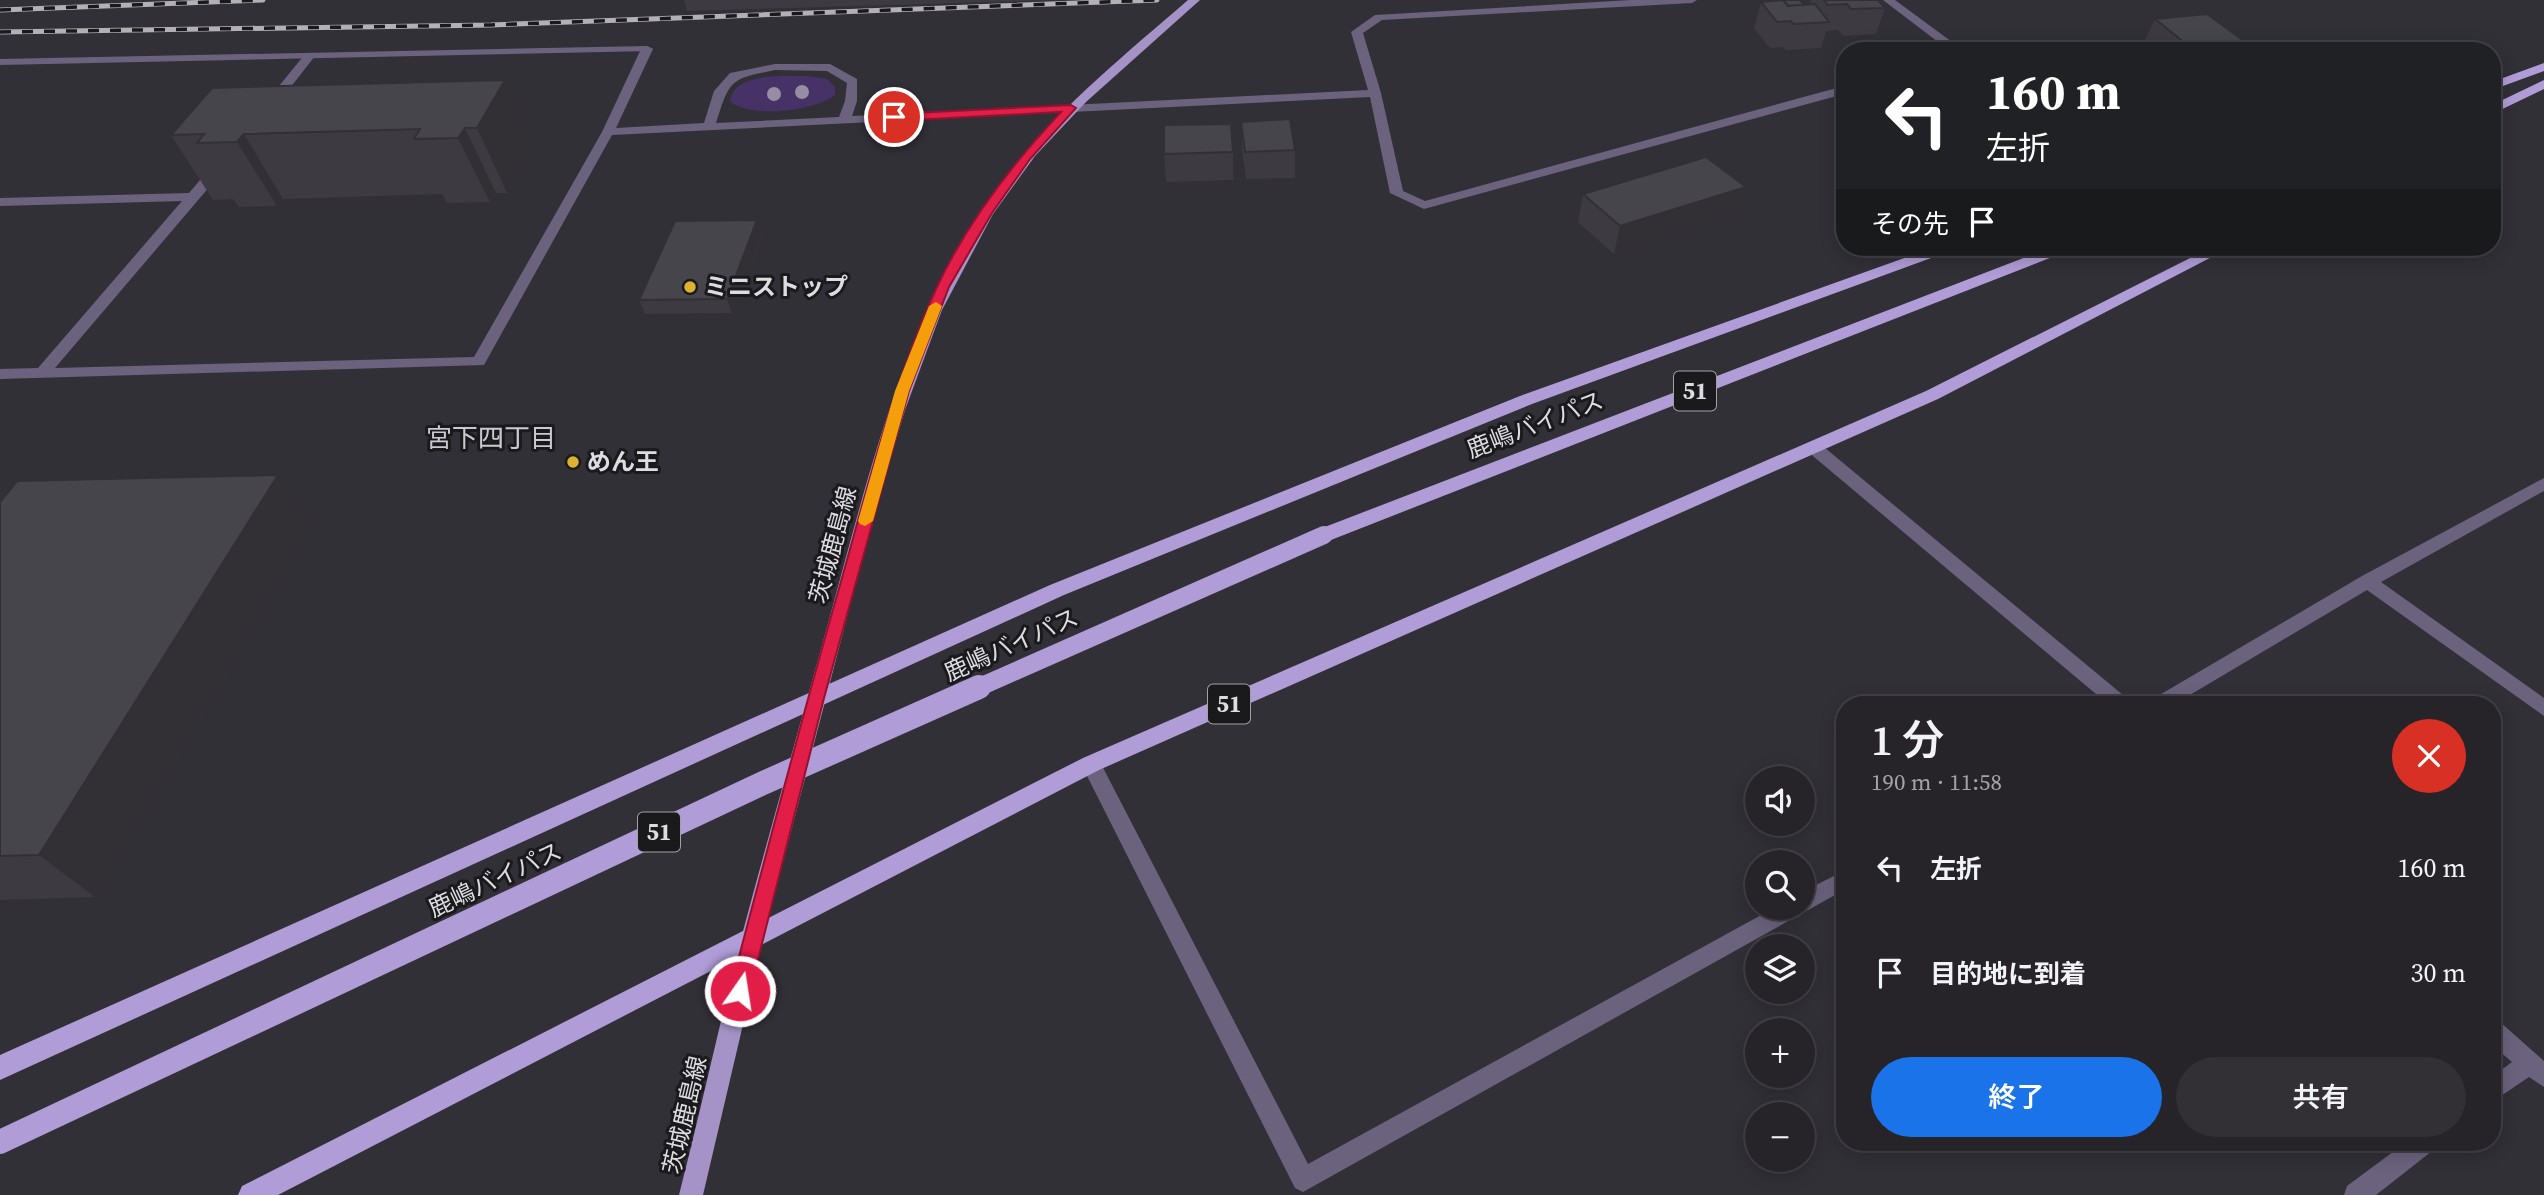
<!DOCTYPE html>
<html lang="ja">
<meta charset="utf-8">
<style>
:root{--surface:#262429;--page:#323035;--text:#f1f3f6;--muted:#a4a4a8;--line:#424146;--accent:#1a73e8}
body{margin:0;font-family:"Source Serif 4","Noto Sans JP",serif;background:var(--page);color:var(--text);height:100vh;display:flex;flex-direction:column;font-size:26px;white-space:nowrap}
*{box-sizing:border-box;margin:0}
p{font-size:23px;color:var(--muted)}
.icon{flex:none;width:38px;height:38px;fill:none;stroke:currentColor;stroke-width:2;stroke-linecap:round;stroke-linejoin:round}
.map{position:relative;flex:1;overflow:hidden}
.sheet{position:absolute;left:1836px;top:696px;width:665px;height:455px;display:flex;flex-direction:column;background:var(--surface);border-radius:28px;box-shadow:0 4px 18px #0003,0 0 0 2px var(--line)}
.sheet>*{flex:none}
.banner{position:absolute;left:1836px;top:42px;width:665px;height:214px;border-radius:28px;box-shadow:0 4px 18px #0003,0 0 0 2px var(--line);background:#202124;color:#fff;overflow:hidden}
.tools{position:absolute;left:1745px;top:766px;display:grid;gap:14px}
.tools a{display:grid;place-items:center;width:70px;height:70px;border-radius:50%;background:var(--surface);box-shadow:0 4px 18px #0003,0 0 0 2px var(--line);font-size:35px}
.pin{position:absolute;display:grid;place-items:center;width:60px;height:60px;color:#fff;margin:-30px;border:4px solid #fff;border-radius:50%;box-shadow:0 2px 7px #0007}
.me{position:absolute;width:77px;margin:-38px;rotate:13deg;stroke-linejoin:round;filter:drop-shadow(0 0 5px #0008)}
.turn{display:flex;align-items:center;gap:24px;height:147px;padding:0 35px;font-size:32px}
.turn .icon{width:91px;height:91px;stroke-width:2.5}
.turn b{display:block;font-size:49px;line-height:60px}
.then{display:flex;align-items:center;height:66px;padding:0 35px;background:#0003;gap:14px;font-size:26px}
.round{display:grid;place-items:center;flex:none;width:74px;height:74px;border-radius:37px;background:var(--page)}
.head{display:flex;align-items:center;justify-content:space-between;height:119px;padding:0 35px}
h1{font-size:42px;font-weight:600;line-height:52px}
.cta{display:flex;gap:14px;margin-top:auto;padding:14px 35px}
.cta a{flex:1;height:80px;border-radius:42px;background:var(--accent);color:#fff;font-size:28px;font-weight:600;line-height:80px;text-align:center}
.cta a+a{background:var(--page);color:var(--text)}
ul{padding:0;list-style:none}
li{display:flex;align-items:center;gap:21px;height:105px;padding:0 35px}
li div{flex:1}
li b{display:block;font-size:26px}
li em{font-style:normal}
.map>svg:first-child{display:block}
.green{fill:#463267}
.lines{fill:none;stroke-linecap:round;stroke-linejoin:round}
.minor{fill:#6b637d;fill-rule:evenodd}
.tertiary{fill:#6b637d;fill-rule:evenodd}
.primary{fill:#a593c8;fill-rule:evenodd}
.trunk{fill:#b09cd7;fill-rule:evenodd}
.rail-casing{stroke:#b3b1b6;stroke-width:5}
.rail{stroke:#1a191c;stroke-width:3.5;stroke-dasharray:11;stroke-linecap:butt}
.trunk-bridge-far1{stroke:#b09cd7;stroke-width:18}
.trunk-bridge{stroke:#b09cd7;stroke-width:24}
.tree{fill:#948da4}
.wall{fill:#3d3b41}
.shaded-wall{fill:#323035}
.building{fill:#47454c;stroke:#323035;stroke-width:2}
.route{fill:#e11d48;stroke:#92132f;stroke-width:2}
.slow{fill:#f59e0b}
.poi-dot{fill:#dcb233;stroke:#1a191c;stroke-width:2.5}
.labels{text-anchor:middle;stroke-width:6;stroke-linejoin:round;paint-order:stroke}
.shield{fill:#1a191c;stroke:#a2a2a5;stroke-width:2}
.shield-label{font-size:23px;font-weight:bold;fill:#dddce0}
.poi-label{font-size:24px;font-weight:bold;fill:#dddce0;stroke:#1a191c;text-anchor:start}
.street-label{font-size:24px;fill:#dddce0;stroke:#1a191c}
.neighbourhood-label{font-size:26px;fill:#cac8d0;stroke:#1a191c}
</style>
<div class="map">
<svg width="2544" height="1195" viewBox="0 0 2544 1195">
<rect width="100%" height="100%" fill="#323037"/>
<path class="green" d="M 808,76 L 827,79 L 835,87 L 835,95 C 815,111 750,119 730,101 C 735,71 785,77 808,76 Z"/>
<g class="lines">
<g class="minor">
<path d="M 1631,0 L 1697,0 L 1692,3 L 1382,20 L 1363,33 L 1381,93 L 1403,191 L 1425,201 L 1844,86 L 1844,94 L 1424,209 L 1390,193 L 1370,97 L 612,135 L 484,365 L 0,379 L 0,369 L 38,368 L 182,201 L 0,206 L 0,198 L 189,193 L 212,166 L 222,166 L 222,172 L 55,368 L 474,357 L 602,132 L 641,49 L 647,46 L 653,49 L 616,128 L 704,123 L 714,91 L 730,73 L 775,64 L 830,64 L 857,79 L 857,101 L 852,116 L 1368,90 L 1351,32 L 1375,15 ZM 775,70 L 827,71 L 847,83 L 845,101 L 839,117 L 716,123 C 730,79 730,79 775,70 Z"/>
<path d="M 1883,0 L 1895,0 L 1952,42 L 1953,51 L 1941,51 L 1942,45 Z"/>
<path d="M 305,54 L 315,56 L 275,107 L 267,107 L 267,101 Z"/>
<path d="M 1813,442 L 1819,443 L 2129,700 L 2131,705 L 2109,705 L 1807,451 L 1805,447 L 1807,443 Z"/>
<path d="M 2544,478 L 2544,491 L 2381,582 L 2544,698 L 2544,716 L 2367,590 L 2173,705 L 2149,705 L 2151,700 L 2362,576 Z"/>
<path d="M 1091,756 L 1098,758 L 1308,1164 L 1774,908 L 1802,908 L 1802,892 L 1844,871 L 1844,890 L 1303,1192 L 1295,1188 L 1081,764 L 1084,758 Z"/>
<path d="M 2492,1019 L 2500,1022 L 2544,1061 L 2544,1087 L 2529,1077 L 2492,1102 L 2492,1077 L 2512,1062 L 2492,1045 Z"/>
<path d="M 2405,1143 L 2436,1143 L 2432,1151 L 2376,1195 L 2344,1195 L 2347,1186 Z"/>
</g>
<path class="tertiary" d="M 647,46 L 653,49 L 651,51 L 0,65 L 0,59 Z"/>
<path class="primary" d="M 1188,0 L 1200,0 L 1086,102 L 1035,156 L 993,214 L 942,310 L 905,410 L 874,514 L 764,935 L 703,1195 L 679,1195 C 701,1109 720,1022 742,935 C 770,830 800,725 829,620 C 867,481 901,337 979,214 C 1033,129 1113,65 1188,0 Z"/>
<g class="trunk">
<path d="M 2544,63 L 2544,71 L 2492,90 L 2492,82 Z"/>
<path d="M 2544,80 L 2544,89 L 2492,114 L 2492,105 Z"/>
<path d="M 1935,247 L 1956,247 L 1953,250 L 1532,404 L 1064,595 L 0,1080 L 0,1055 L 1050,585 L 1520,396 Z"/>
<path d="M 2052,247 L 2073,247 L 2070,250 L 1331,540 L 1317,540 L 1315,535 L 1317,530 Z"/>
<path d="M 2212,247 L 2231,247 L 1938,399 L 1099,770 L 278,1195 L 238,1195 L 242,1186 L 1083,758 L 1926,391 Z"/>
</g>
<g class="rail-casing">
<g id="rail">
<path d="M 0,10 L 263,0"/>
<path d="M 0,32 L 491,25 L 1157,0"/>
</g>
</g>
<use href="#rail" class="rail"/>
<path class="trunk-bridge-far1" d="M 975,689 L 1324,535"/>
<path class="trunk-bridge" d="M 0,1142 L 761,784 L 979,687"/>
</g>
<g class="tree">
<circle cx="802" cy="92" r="7"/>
<circle cx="774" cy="94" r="7"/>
</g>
<g class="wall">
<path d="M 684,0 L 1062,0 L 687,11 Z"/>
<path d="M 1811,0 L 1878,0 L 1885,8 L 1876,34 L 1843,36 L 1838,30 L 1826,31 L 1821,48 L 1786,50 L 1783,47 L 1770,48 L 1754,28 L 1761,2 L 1804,5 L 1809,5 Z"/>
<path d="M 2155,19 L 2252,47 L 2250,51 L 2148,51 L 2142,46 Z"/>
<path d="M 505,80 L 534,144 L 507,193 L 496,193 L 490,202 L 447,203 L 442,194 L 283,199 L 277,206 L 239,207 L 233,199 L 213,200 L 171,135 Z"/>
<path d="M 1241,122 L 1295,150 L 1295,178 L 1246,179 L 1242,149 Z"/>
<path d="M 1233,152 L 1233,180 L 1166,182 L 1164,154 Z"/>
<path d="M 1583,194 L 1737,215 L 1614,254 L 1578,222 Z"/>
<path d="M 757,220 L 762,234 L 732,313 L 645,314 L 639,300 Z"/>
<path d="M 278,475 L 314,523 L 95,897 L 0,900 L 0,502 Z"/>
</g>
<g class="shaded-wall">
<path d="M 505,80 L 534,144 L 507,193 L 477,128 Z"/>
<path d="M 465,128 L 496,193 L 490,202 L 458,138 Z"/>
<path d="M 244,134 L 283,199 L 277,206 L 237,142 Z"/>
<path d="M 1746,187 L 1737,215 L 1614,254 L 1620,226 Z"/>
<path d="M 757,220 L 762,234 L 732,313 L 727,299 Z"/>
<path d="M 278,475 L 314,523 L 95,897 L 39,855 Z"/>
</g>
<g class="building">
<path d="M 1773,0 L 1800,0 L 1804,5 L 1788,6 L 1783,0 Z"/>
<path d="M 1783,0 L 1788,6 L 1815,4 L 1829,22 L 1793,24 L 1791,21 L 1777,22 L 1761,2 Z"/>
<path d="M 1824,0 L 1878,0 L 1885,8 L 1851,9 L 1847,4 L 1828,5 Z"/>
<path d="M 2207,14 L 2252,47 L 2215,51 L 2195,51 L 2155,19 Z"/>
<path d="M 505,80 L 477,128 L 465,128 L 458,138 L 414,139 L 420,129 L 244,134 L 237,142 L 197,143 L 204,134 L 171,135 L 212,88 Z"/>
<path d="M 1290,119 L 1295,150 L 1245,152 L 1241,122 Z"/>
<path d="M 1231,124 L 1233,152 L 1164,154 L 1164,125 Z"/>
<path d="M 1706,157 L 1746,187 L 1620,226 L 1583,194 Z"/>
<path d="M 757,220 L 727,299 L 639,300 L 675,221 Z"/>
<path d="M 278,475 L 39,855 L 0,856 L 0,502 L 17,481 Z"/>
</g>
<path class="route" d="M 1071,105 L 1076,108 L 1030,159 L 992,213 L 949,287 L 909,391 L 824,698 L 750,991 L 747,998 L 740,1001 L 733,998 L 730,991 C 765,858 800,724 838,592 C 867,490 892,386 936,289 C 966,224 1012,164 1061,112 L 894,121 L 888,117 L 894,114 Z"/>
<path class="slow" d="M 936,302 L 942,306 L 909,391 L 873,521 L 865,526 L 860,524 L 858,521 L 895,391 L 929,306 Z"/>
<g class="poi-dot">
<circle cx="690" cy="287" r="7"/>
<circle cx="573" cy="462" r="7"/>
</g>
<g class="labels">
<g class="shield">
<rect x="1674" y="371.5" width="42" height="39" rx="5"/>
<rect x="1208" y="684.5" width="42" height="39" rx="5"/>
<rect x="638" y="812.5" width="42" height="39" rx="5"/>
</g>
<g class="shield-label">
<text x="1695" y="399">51</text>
<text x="1229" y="712">51</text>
<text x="659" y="840">51</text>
</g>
<g class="poi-label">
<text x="704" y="295">ミニストップ</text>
<text x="587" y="470">めん王</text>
</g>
<g class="street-label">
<text transform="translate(1535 425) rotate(-21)" y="8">鹿嶋バイパス</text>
<text transform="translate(833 545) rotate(-75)" y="8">茨城鹿島線</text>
<text transform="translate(1011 645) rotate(-24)" y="8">鹿嶋バイパス</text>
<text transform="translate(495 880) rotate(-25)" y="8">鹿嶋バイパス</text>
<text transform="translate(685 1115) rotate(-77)" y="8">茨城鹿島線</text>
</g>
<g class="neighbourhood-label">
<text x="491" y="447">宮下四丁目</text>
</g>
</g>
</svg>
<div class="tools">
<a><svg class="icon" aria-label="sound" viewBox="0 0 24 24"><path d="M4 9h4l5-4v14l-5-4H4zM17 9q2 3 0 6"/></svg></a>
<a><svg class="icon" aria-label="search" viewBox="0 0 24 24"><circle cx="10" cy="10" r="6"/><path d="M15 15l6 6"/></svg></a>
<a><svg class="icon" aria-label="layers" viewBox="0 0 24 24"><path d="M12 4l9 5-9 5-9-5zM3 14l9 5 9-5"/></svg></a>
<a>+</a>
<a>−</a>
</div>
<div class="pin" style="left:894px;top:117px;background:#d93025"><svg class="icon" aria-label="arrive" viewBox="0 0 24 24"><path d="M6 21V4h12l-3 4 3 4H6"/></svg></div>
<svg class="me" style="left:740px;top:991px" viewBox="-20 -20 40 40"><circle r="17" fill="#e11d48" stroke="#fff" stroke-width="3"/><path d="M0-11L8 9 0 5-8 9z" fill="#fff"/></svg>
<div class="banner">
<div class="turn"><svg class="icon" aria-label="left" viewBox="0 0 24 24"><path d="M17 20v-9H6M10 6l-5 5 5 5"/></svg><div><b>160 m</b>左折</div></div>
<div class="then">その先<svg class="icon" aria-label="arrive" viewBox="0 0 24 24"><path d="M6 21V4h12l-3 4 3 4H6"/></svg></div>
</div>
<section class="sheet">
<div class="head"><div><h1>1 分</h1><p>190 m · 11:58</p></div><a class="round" style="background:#d93025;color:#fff"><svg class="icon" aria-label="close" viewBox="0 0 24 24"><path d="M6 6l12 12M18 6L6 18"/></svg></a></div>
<ul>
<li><svg class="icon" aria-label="left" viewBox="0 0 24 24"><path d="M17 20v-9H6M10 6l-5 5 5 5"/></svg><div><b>左折</b></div><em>160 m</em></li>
<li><svg class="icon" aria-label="arrive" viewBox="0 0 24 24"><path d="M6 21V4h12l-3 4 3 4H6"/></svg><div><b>目的地に到着</b></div><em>30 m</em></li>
</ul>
<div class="cta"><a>終了</a><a>共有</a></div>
</section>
</div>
